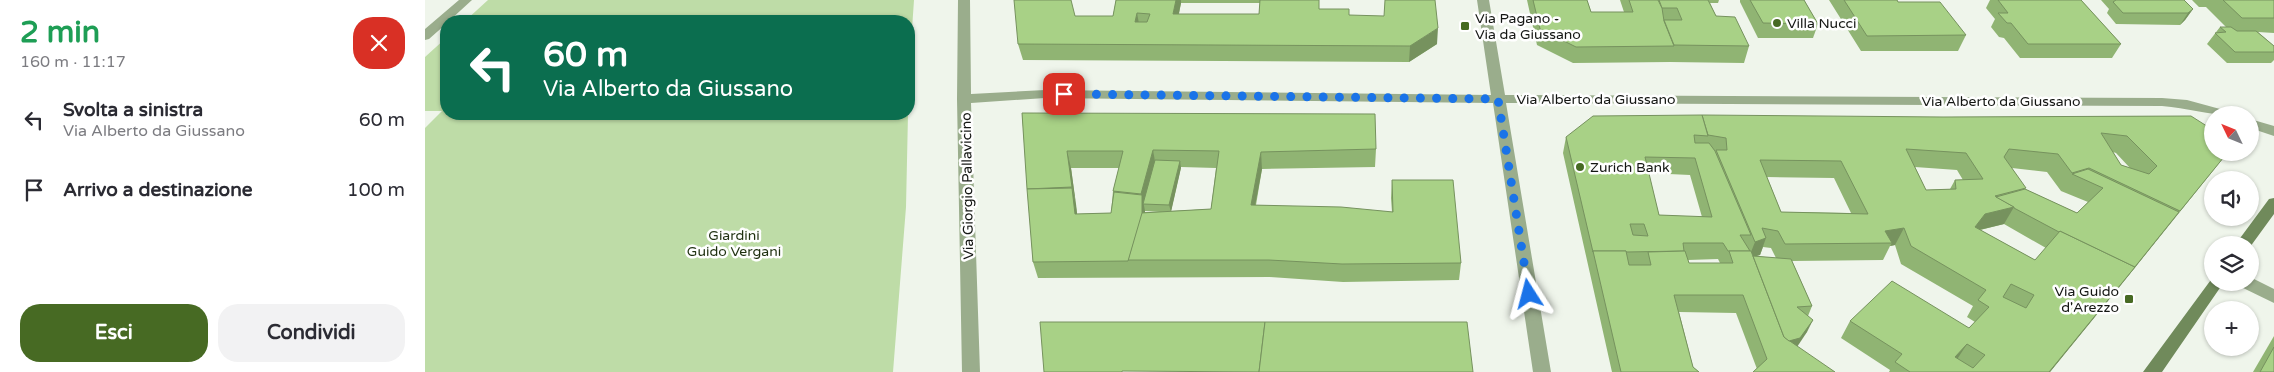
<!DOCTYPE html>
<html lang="it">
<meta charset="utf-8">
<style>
:root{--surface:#fff;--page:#f2f2f3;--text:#2b2b33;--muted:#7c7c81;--accent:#476a23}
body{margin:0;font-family:"Varela Round",sans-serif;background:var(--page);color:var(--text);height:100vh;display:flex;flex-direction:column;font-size:19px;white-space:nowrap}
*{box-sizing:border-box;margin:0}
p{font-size:16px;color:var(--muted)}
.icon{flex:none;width:28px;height:28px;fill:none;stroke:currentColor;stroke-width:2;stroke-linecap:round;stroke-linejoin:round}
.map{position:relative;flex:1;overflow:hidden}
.panel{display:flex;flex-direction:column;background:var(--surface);width:425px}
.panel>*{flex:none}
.guide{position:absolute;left:15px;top:15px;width:475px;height:105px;border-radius:20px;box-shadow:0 1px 4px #0004;background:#0b6e4f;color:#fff;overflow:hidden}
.needle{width:32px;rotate:313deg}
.buttons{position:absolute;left:1779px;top:106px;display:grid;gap:10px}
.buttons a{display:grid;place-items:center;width:55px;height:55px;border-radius:50%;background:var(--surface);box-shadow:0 1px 4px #0004;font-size:25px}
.pin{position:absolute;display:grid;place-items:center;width:42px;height:42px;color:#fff;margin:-21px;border-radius:10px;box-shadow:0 2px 8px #0006}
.me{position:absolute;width:55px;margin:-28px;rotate:351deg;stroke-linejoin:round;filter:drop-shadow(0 0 4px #0008)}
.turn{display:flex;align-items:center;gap:18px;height:105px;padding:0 20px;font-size:22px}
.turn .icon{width:65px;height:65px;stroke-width:2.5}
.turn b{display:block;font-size:35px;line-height:42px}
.round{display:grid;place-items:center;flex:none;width:52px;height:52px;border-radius:20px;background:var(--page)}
.summary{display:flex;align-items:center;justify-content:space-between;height:85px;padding:0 20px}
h1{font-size:30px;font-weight:700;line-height:38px;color:#1e9e55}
.button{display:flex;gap:10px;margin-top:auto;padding:10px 20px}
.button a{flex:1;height:58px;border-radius:20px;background:var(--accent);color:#fff;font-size:20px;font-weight:700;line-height:58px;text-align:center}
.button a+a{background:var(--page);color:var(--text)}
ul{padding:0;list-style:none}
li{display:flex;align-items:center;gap:15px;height:70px;padding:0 20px}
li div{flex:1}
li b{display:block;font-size:19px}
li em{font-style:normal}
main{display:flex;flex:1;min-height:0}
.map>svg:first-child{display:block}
.green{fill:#bedca7}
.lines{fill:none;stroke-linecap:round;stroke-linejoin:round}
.street{fill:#9aad8c;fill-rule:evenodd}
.secondary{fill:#708a5b;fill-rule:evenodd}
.wall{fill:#90b473;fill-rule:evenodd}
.shaded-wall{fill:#76925e}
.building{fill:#a8d186;stroke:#76925e;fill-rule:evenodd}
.route{stroke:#1a73e8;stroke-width:9;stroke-dasharray:0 16.2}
.poi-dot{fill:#476a23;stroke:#fff;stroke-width:2}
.labels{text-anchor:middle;stroke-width:5;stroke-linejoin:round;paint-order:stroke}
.poi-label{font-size:14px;fill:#141613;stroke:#fff;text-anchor:start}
.street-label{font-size:14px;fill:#141613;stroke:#fff}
.park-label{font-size:14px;fill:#1f3010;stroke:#fff}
</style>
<main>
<section class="panel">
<div class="summary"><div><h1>2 min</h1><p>160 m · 11:17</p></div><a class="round" style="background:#d93025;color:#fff"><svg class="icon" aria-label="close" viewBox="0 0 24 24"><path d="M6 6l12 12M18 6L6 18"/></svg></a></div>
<ul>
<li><svg class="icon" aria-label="left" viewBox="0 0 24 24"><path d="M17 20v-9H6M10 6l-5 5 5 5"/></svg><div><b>Svolta a sinistra</b><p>Via Alberto da Giussano</p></div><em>60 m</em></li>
<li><svg class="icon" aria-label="arrive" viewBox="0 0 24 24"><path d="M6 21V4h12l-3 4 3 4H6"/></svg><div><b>Arrivo a destinazione</b></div><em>100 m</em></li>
</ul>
<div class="button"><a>Esci</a><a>Condividi</a></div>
</section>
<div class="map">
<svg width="1849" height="372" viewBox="0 0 1849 372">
<rect width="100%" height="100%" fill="#eff5eb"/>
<g class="green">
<path d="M 63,0 L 489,0 L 484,73 L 484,21 L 40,21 Z"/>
<path d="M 21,38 L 21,114 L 483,114 L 481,207 L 468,372 L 0,372 L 0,128 L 17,111 L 0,111 L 0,57 Z"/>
</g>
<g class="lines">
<g class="street">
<path d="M 34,0 L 47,0 L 24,21 L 21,21 L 21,24 L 4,39 L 0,40 L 0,29 Z"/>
<path d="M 533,0 L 545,0 L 546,94 L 620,90 L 1066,95 L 1052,0 L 1064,0 L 1080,95 L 1737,98 L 1762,100 L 1806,112 L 1808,115 C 1783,115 1762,108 1737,106 L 1081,103 L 1126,372 L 1108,372 L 1068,103 L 620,98 L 546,103 L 555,372 L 537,372 L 532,99 Z"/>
<path d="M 1825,119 L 1849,126 L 1849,136 L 1825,128 Z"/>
<path d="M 1825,277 L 1849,289 L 1849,303 L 1814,286 L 1812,282 L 1825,282 Z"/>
</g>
<g class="secondary">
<path d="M 1849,198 L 1849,214 L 1825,247 L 1825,245 L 1810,245 L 1844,199 Z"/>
<path d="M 1788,277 L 1788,282 L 1799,282 L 1737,372 L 1718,372 Z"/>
</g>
</g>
<g class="wall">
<path d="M 691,0 L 894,0 L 894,9 L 924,15 L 1012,44 L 984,62 L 598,60 L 593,44 L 650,16 L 688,16 ZM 756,3 L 835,3 L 834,14 L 754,14 Z"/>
<path d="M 1102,0 L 1162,0 L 1166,12 L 1199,12 L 1195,0 L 1294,0 L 1293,3 L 1285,3 L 1291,16 L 1324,46 L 1319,63 L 1245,62 L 1148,63 L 1112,45 Z"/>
<path d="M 1315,0 L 1379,0 L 1393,24 L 1388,38 L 1333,38 L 1315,2 Z"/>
<path d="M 1404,0 L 1472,0 L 1473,2 L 1541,35 L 1533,51 L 1436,51 Z"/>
<path d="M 1565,0 L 1656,0 L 1696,44 L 1687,58 L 1595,58 L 1579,38 L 1574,37 L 1566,27 L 1570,19 L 1561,8 Z"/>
<path d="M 1676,0 L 1759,0 L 1768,9 L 1760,20 L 1755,25 L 1691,24 L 1682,13 L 1684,9 Z"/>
<path d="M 1767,0 L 1849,0 L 1849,33 L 1833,32 L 1849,46 L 1849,60 L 1846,63 L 1802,63 L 1782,44 L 1795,27 L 1801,27 L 1781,7 L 1774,7 Z"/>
<path d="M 597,113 L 951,149 L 950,167 L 837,169 L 831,205 L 967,212 L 966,198 L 967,180 L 1036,263 L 1034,280 L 918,282 L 845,277 L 613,278 L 608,262 ZM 756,167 L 791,168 L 786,209 L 746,211 ZM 646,168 L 694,168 L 688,191 L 686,213 L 652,214 ZM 720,211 L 735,212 L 720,212 Z"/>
<path d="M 1766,116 L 1803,152 L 1625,372 L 1464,372 L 1465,370 L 1416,338 L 1425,321 L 1544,328 L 1550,322 L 1542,317 L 1548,306 L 1476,264 L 1470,245 L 1465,246 L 1458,260 L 1367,261 L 1387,306 L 1383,316 L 1382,332 L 1332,369 L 1311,313 L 1254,312 L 1268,367 L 1274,372 L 1187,372 L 1138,153 L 1141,137 L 1518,117 ZM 1688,152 L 1691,153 L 1705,168 L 1696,165 ZM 1490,167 L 1532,170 L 1538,180 L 1530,180 L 1525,189 L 1501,190 ZM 1587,168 L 1622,172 L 1636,191 L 1663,202 L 1652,213 L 1600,189 ZM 1223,173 L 1265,175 L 1277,217 L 1234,215 ZM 1342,177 L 1409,178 L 1426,213 L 1356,212 ZM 1579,224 L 1621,248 L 1610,260 L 1555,230 ZM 1338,247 L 1346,248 L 1351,258 L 1330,256 L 1335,255 ZM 1293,259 L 1295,263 L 1264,263 L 1263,260 Z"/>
<path d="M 1849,336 L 1849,372 L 1828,372 Z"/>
</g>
<g class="shaded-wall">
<path d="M 751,0 L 756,0 L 756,3 L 750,31 L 748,14 Z"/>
<path d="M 1768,9 L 1760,20 L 1755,25 L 1763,13 Z"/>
<path d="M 712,13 L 715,29 L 710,22 Z"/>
<path d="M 1013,28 L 1012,44 L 984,62 L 985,46 Z"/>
<path d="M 728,150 L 731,167 L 718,204 L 716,194 Z"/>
<path d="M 642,151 L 646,168 L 651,204 L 647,187 Z"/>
<path d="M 836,152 L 837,169 L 827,222 L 826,205 Z"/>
<path d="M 1803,152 L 1696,285 L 1625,372 L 1624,372 Z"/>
<path d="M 755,161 L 756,168 L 746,212 L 744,205 Z"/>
<path d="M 647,188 L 651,204 L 654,231 L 650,214 Z"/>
<path d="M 717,195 L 720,211 L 720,230 L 717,214 Z"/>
<path d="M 1589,207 L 1579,224 L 1550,231 L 1550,227 L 1560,214 Z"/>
<path d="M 1479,228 L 1470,245 L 1465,246 L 1467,243 L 1460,231 Z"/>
<path d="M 1341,238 L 1335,255 L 1325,258 L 1324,257 L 1330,242 Z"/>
<path d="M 1388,320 L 1382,332 L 1370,350 L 1357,343 Z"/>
<path d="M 1542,344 L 1531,361 L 1530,357 Z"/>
</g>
<g class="building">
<path d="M 589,0 L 646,0 L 650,16 L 688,16 L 691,0 L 751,0 L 748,14 L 834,14 L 835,0 L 894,0 L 894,9 L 924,9 L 924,15 L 959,16 L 960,0 L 1010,0 L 1013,28 L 985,46 L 593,44 ZM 712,13 L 725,14 L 722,22 L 710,22 Z"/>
<path d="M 1108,0 L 1162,0 L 1166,12 L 1208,12 L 1204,0 L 1233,0 L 1237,8 L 1239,21 L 1249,46 L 1151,47 L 1115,29 Z"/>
<path d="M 1234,0 L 1283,0 L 1291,16 L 1310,17 L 1324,46 L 1249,45 L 1239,20 L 1257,20 L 1252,8 L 1237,8 Z"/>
<path d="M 1325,0 L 1379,0 L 1393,24 L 1338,23 Z"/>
<path d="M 1419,0 L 1472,0 L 1473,2 L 1515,2 L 1541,35 L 1442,36 Z"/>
<path d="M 1573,0 L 1656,0 L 1696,44 L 1603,44 L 1586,23 L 1582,23 L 1573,13 L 1583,13 Z"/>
<path d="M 1691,0 L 1759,0 L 1768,9 L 1763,13 L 1698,13 L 1688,2 Z"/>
<path d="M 1798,0 L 1849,0 L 1849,18 L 1817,18 Z"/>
<path d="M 1795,27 L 1806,27 L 1812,31 L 1831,31 L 1849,46 L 1849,52 L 1810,52 L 1790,33 L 1801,32 Z"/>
<path d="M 597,113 L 950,114 L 951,149 L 836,152 L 826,205 L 916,207 L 968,212 L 967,180 L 1028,180 L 1036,263 L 917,264 L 844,260 L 703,260 L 716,213 L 786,209 L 794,151 L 728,150 L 716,194 L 688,191 L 698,151 L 642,151 L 647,187 L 602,189 Z"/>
<path d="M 1277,115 L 1518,117 L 1766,116 L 1788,130 L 1788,152 L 1803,152 L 1755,211 L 1664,168 L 1647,173 L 1633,154 L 1584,149 L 1579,157 L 1601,188 L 1570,196 L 1589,207 L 1560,214 L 1550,227 L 1610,260 L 1635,231 L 1710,267 L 1624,372 L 1485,372 L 1470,362 L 1477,354 L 1425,321 L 1467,281 L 1544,328 L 1564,307 L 1553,300 L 1561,290 L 1486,246 L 1479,228 L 1460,231 L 1467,243 L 1360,244 L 1353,231 L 1337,228 L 1341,238 L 1330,242 L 1291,150 L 1302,150 L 1301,138 L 1283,135 ZM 1676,133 L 1702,136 L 1732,166 L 1724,174 L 1696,165 ZM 1481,149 L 1541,153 L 1558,179 L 1530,180 L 1531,189 L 1501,190 ZM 1335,160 L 1416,161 L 1443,214 L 1356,212 ZM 1586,284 L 1609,295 L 1601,308 L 1578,297 ZM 1542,344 L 1560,355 L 1548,368 L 1530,357 Z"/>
<path d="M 1277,115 L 1283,136 L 1269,135 L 1270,143 L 1284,143 L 1290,151 L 1326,235 L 1315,235 L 1325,251 L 1303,251 L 1298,243 L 1258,243 L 1259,251 L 1201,252 L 1201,251 L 1168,251 L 1168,252 L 1141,137 L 1168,116 ZM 1220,157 L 1270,158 L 1287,217 L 1234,215 ZM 1205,224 L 1219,224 L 1223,236 L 1208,235 Z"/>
<path d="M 730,160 L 755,161 L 744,205 L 718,204 Z"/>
<path d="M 1663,169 L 1754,212 L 1709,268 L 1710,267 L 1635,231 L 1634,232 L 1589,208 L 1589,207 L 1571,197 L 1600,189 L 1652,213 L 1678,188 L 1647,174 Z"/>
<path d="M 647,188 L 650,214 L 686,213 L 689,192 L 717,195 L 717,213 L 703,261 L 608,262 L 602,189 Z"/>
<path d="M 1168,251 L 1201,251 L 1204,265 L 1226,265 L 1223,252 L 1260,251 L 1264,263 L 1308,263 L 1304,251 L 1326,251 L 1359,337 L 1410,372 L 1328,372 L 1342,359 L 1318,295 L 1249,295 L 1268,367 L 1274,372 L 1196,372 Z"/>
<path d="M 1328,256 L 1366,259 L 1387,306 L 1372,307 L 1388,320 L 1375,338 L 1364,341 L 1359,337 Z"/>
<path d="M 615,322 L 840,322 L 834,372 L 697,371 L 697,372 L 619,372 Z"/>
<path d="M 840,322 L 1042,322 L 1048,372 L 834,372 Z"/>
<path d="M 1849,347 L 1849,372 L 1835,372 Z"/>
</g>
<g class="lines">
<path class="route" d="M 639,94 L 1073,99 L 1104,294"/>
</g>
<g class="poi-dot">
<circle cx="1352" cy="23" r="5"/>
<rect x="1035" y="21" width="10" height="10" rx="2.5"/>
<circle cx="1155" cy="167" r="5"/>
<rect x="1699" y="294" width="10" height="10" rx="2.5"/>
</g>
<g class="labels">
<g class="poi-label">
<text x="1050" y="23">Via Pagano -<tspan x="1050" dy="16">Via da Giussano</tspan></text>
<text x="1362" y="28">Villa Nucci</text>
<text x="1165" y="172">Zurich Bank</text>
<text x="1694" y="296" text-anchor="end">Via Guido<tspan x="1694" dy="16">d'Arezzo</tspan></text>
</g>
<g class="street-label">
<text x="1171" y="104">Via Alberto da Giussano</text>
<text x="1576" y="106">Via Alberto da Giussano</text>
<text transform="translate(542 186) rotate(-91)" y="5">Via Giorgio Pallavicino</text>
</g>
<g class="park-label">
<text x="309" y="240">Giardini<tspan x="309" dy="16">Guido Vergani</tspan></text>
</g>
</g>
</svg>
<div class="buttons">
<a><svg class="needle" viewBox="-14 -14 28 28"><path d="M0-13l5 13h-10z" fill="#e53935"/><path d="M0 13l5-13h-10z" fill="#7c7c81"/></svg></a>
<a><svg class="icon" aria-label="sound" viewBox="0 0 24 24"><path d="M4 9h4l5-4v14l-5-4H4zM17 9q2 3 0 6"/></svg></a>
<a><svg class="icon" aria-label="layers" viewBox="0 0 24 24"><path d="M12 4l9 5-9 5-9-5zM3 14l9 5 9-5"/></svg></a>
<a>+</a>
</div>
<div class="pin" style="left:639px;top:94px;background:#d93025"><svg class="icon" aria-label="arrive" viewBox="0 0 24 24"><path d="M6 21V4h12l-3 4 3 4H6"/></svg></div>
<svg class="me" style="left:1104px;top:294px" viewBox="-20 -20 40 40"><path d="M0-17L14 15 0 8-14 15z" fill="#1a73e8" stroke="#fff" stroke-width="4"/></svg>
<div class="guide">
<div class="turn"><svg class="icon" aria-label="left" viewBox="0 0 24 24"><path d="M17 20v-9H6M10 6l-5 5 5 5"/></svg><div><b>60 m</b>Via Alberto da Giussano</div></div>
</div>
</div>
</main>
